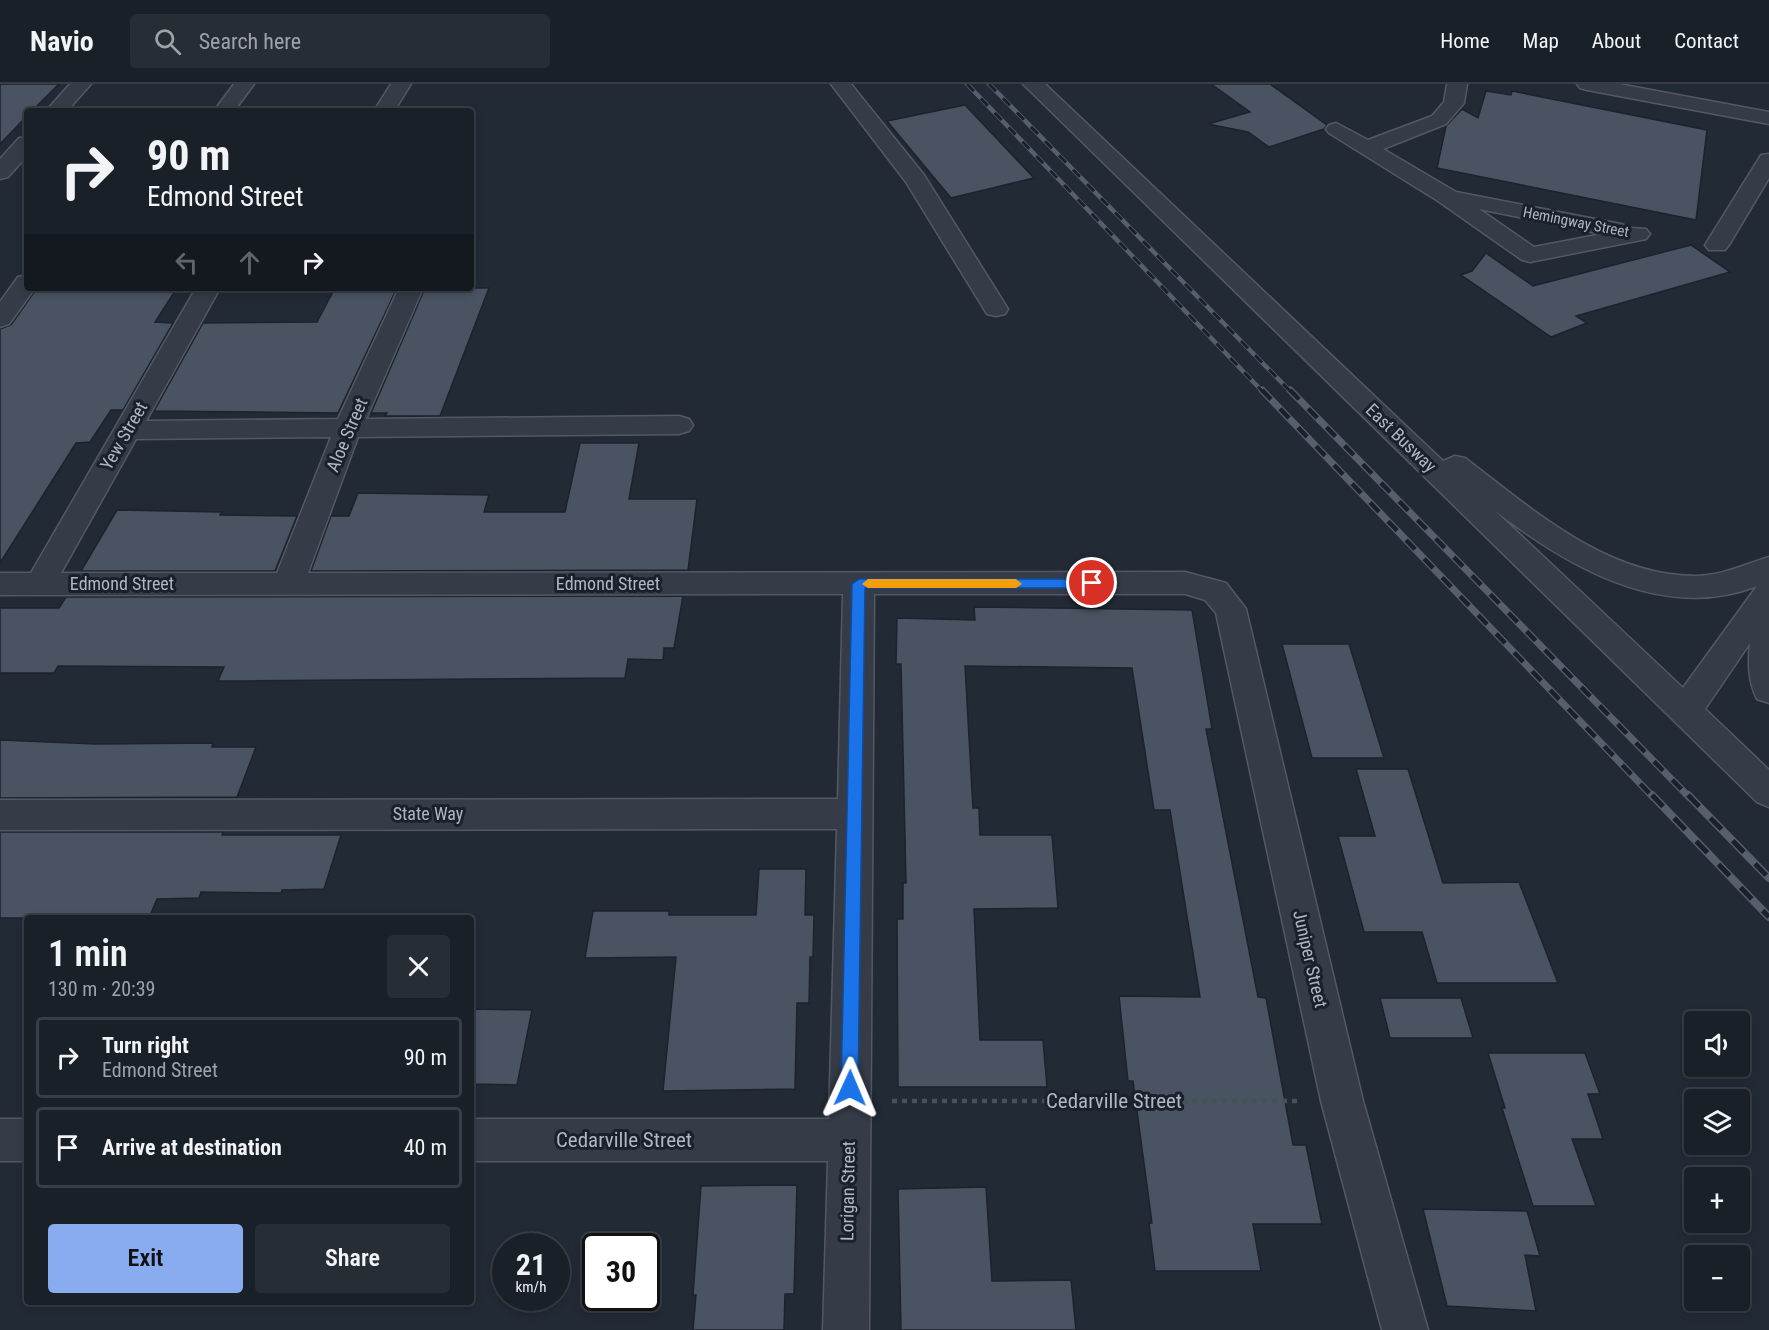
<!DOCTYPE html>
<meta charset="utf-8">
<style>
:root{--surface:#1a2028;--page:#272d34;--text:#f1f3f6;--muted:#9fa3a8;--line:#383e45;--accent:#89abef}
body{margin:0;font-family:"Roboto Condensed",sans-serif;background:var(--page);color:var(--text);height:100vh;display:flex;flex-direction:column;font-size:22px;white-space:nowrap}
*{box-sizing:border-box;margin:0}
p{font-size:20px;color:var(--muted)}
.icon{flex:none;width:33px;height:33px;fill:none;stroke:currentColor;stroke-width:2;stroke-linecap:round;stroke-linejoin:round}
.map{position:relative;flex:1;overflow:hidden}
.details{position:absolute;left:24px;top:831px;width:450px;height:390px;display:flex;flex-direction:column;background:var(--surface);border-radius:6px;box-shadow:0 3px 9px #0003,0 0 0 2px var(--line)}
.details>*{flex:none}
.banner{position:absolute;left:24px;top:24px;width:450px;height:183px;border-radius:6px;box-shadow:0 3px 9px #0003,0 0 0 2px var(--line);background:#1a2028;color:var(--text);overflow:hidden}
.tools{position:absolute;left:1684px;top:927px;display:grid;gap:12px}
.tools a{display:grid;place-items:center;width:66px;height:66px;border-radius:6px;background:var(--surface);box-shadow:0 3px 9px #0003,0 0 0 2px var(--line);font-size:30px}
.speed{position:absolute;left:492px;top:1149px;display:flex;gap:12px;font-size:30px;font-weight:700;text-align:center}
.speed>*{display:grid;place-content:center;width:78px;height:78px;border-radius:50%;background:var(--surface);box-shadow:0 3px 9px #0003,0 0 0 2px var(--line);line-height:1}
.speed small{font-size:15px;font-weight:400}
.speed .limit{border:3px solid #111;border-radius:9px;background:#fff;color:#111}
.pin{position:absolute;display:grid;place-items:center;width:51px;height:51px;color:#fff;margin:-26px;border:3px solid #fff;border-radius:50%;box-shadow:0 2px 6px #0007}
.me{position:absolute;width:66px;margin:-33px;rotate:1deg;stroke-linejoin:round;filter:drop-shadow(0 0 4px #0008)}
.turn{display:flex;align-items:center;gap:21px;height:126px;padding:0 24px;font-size:27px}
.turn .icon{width:78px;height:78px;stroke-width:2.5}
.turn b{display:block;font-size:42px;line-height:51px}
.lanes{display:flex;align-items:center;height:57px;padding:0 24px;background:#0003;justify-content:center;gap:30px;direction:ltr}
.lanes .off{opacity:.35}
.round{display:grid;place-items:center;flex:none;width:63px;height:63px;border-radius:6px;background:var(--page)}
.head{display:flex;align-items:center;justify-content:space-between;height:102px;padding:0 24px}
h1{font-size:36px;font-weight:600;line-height:45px}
.cta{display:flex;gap:12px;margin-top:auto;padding:12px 24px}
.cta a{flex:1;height:69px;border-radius:6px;background:var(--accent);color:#111;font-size:24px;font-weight:600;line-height:69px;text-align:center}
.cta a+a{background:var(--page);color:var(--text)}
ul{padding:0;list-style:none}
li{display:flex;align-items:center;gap:18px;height:81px;margin:0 12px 9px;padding:0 12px;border:3px solid var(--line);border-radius:6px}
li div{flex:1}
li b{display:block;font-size:22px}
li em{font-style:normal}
header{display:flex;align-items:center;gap:36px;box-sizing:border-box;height:84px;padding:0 30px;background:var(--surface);border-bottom:2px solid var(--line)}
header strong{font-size:28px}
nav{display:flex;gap:33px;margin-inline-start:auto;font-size:21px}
.search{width:420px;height:54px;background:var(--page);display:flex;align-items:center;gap:15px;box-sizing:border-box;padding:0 21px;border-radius:6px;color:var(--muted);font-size:22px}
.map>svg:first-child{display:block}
.building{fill:#4a5362;stroke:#1d232d;stroke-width:1.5}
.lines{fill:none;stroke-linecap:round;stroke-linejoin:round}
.minor-casing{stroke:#535964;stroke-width:3}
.path{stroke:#435357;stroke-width:4.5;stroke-dasharray:5 5;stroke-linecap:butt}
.minor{fill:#353c47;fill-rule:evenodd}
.rail-far2-casing{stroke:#575f6d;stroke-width:4.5}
.rail-far1-casing{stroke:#575f6d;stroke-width:7}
.rail-casing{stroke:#575f6d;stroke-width:8}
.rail-far2{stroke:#1b212b;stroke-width:3;stroke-dasharray:10;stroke-linecap:butt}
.rail-far1{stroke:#1b212b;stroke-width:4.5;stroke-dasharray:13;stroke-linecap:butt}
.rail{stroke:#1b212b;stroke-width:5;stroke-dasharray:16;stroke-linecap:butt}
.route{fill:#1a73e8;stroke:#114b97;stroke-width:1.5}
.slow{fill:#f59e0b}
.labels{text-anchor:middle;stroke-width:6;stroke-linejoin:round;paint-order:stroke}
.far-street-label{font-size:15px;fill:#b0b6c3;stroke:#1b212b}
.street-label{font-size:18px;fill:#b0b6c3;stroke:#1b212b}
.near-street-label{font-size:21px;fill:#b0b6c3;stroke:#1b212b}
</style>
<header>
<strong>Navio</strong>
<div class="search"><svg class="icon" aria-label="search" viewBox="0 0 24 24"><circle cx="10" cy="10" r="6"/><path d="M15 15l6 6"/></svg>Search here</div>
<nav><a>Home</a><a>Map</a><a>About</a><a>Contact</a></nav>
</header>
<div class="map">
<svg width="1769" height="1246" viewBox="0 0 1769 1246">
<rect width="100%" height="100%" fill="#222a36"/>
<g class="building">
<path d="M 0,0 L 59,0 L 32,27 L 27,27 L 27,32 L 0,60 Z"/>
<path d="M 1211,0 L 1270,0 L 1327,41 L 1324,45 L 1269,63 L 1248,48 L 1208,40 L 1250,28 Z"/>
<path d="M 1486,7 L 1511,11 L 1512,7 L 1707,46 L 1696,136 L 1437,84 L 1446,42 L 1462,25 L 1478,34 Z"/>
<path d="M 965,21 L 1034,94 L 951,114 L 887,37 Z"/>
<path d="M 1691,161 L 1730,188 L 1576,232 L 1587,239 L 1551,253 L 1461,191 L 1472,187 L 1486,169 L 1533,202 Z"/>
<path d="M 37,204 L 177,204 L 155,238 L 173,239 L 123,326 L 111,326 L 90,358 L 76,359 L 0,479 L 0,245 L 11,241 Z"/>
<path d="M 335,204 L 397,204 L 338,329 L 154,327 L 203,239 L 317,238 Z"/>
<path d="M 425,204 L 489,204 L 440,332 L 385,332 L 387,329 L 371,329 Z"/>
<path d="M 580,359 L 639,359 L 629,415 L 697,415 L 688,486 L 311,487 L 331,432 L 349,432 L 358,409 L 489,411 L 484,428 L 565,428 Z"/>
<path d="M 117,426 L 222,428 L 220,431 L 297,432 L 275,487 L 81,487 Z"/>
<path d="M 683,512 L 674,564 L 664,564 L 663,576 L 628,575 L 625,594 L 218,597 L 224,583 L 58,582 L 54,589 L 0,589 L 0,524 L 59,524 L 66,513 Z"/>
<path d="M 974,523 L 1192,526 L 1212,645 L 1206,645 L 1258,913 L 1266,914 L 1293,1061 L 1306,1061 L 1322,1140 L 1253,1140 L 1261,1187 L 1155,1187 L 1149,1139 L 1152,1139 L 1133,997 L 1128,997 L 1119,912 L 1200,913 L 1170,726 L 1154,726 L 1132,584 L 965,582 L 973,724 L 979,724 L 980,751 L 1052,751 L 1058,824 L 974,825 L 980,956 L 1043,956 L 1047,1003 L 898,1003 L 897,835 L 903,835 L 903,799 L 906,799 L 901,580 L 896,580 L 897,534 L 975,536 Z"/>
<path d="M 1282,560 L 1349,560 L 1384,674 L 1312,674 Z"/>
<path d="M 0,656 L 96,660 L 213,659 L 212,663 L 256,663 L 237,713 L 0,714 Z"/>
<path d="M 1356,685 L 1408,685 L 1443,799 L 1519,798 L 1558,899 L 1437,899 L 1422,848 L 1364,848 L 1338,752 L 1375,752 Z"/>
<path d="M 0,748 L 223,748 L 222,751 L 341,751 L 324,805 L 282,806 L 281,809 L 201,808 L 199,814 L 157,815 L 149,834 L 0,834 Z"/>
<path d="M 759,785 L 806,785 L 805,831 L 814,831 L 813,873 L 810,873 L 809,919 L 797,919 L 795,1005 L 663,1007 L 676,873 L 585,874 L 593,827 L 669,827 L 669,831 L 756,831 Z"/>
<path d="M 1380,914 L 1461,914 L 1473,954 L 1390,954 Z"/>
<path d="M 471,925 L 532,926 L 517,1001 L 471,1000 Z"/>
<path d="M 1488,969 L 1585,969 L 1600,1010 L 1588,1010 L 1603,1055 L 1572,1055 L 1596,1122 L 1533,1122 L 1502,1024 L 1505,1024 Z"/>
<path d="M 797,1101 L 794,1210 L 785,1210 L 784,1246 L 693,1246 L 696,1211 L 693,1211 L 701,1102 Z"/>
<path d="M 986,1103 L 992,1197 L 1071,1196 L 1076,1246 L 901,1246 L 898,1105 Z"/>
<path d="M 1423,1125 L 1527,1127 L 1540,1172 L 1525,1171 L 1536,1227 L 1447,1222 Z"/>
</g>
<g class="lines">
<g class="minor-casing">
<g id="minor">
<path d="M 70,0 L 91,0 L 67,27 L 46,27 Z"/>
<path d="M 234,0 L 254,0 L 234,27 L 214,27 Z"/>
<path d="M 391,0 L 411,0 L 394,27 L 374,27 Z"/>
<path d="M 831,0 L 851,0 L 924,91 L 1008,225 L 1005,230 L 996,232 L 987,230 L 906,98 Z"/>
<path d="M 1023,0 L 1045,0 L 1443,377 L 1455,372 L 1465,374 C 1532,425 1605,491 1694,492 C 1721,492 1743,481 1769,473 L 1769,619 L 1757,615 C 1748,597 1748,579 1750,559 L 1705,625 L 1769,686 L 1769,723 L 1757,718 ZM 1494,426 C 1567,482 1663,539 1757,502 L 1683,604 Z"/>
<path d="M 1447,0 L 1467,0 L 1464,19 L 1446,40 L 1383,65 L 1456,108 L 1621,140 L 1631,144 L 1646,145 L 1650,150 L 1646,155 L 1530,178 L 1522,176 L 1438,117 L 1329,49 L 1326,45 L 1329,41 L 1336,39 L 1368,56 L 1432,32 L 1444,18 ZM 1479,125 L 1602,150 L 1534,163 Z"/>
<path d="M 1577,0 L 1619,0 L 1769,28 L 1769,40 L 1587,6 L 1580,4 Z"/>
<path d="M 27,53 L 27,72 L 8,93 L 0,95 L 0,75 L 19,54 Z"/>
<path d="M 1769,70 L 1769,94 L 1729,161 L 1725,166 L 1709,166 L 1705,161 L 1758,76 L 1761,71 Z"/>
<path d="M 27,191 L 27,204 L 35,204 L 9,240 L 0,243 L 0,218 L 18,193 Z"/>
<path d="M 196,204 L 220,204 L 146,337 L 338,335 L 399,204 L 423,204 L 366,335 L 679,332 L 689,335 L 693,341 L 689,347 L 679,350 L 358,353 L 308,489 L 1185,488 L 1226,499 L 1246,525 L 1363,1017 L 1428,1246 L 1382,1246 L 1321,1017 L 1216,529 L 1205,516 L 1185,510 L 874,510 L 869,1246 L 823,1246 L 828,1077 L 471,1077 L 471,1035 L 829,1035 L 837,745 L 0,746 L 0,716 L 838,715 L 843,510 L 0,511 L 0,489 L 31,489 ZM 331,353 L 277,489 L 61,489 L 136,355 Z"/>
<rect x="0" y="1035" width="27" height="42"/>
</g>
</g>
<path class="path" d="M 892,1017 L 1299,1017"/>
<use href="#minor" class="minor"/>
<g class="rail-far2-casing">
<g id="rail-far2">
<path d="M 967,0 L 1263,308"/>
<path d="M 989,0 L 1291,308"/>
</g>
</g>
<g class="rail-far1-casing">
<g id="rail-far1">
<path d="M 1262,306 L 1653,713"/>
<path d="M 1290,306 L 1689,713"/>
</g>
</g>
<g class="rail-casing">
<g id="rail">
<path d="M 1652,711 L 1769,833"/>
<path d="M 1688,711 L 1769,794"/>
</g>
</g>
<use href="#rail-far2" class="rail-far2"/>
<use href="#rail-far1" class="rail-far1"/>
<use href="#rail" class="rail"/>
</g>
<path class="route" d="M 859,495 L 1092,495 L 1098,499 L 1092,504 L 865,504 L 858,1004 L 856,1010 L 850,1013 L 844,1010 L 841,1004 L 852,500 Z"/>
<path class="slow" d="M 868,495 L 1016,495 L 1022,500 L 1016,504 L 868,504 L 862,500 Z"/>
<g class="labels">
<g class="far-street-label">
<text transform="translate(1576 138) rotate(11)" y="5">Hemingway Street</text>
</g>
<g class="street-label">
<text transform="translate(347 351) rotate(-67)" y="6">Aloe Street</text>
<text transform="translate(124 352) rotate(-60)" y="6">Yew Street</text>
<text transform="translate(1401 354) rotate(44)" y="6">East Busway</text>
<text x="122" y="506">Edmond Street</text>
<text x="608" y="506">Edmond Street</text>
<text x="428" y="736">State Way</text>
<text transform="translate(1310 875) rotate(77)" y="6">Juniper Street</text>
<text transform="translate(848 1107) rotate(-89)" y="6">Lorigan Street</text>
</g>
<g class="near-street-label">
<text x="1114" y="1024">Cedarville Street</text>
<text x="624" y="1063">Cedarville Street</text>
</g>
</g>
</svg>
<div class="tools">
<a><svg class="icon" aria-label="sound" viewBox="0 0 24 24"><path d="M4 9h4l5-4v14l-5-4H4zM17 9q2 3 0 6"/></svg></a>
<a><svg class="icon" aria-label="layers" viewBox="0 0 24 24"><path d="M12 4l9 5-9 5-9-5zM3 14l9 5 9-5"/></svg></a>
<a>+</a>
<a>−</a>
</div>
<div class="speed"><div>21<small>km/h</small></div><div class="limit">30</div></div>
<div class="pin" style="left:1092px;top:499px;background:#d93025"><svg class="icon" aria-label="arrive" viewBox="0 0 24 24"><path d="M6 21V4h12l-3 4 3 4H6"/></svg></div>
<svg class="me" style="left:850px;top:1004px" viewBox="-20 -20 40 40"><path d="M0-17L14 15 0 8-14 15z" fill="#1a73e8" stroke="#fff" stroke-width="4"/></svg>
<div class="banner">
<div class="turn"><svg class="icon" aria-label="right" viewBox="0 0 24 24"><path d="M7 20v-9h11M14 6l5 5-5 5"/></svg><div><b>90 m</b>Edmond Street</div></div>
<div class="lanes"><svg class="icon off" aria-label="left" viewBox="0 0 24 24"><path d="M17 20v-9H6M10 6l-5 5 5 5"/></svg><svg class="icon off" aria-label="ahead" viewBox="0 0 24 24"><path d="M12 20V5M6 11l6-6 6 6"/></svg><svg class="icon" aria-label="right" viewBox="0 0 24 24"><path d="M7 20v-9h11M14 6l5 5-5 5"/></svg></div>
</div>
<section class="details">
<div class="head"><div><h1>1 min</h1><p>130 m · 20:39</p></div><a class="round"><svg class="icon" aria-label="close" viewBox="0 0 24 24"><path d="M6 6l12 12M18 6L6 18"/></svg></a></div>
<ul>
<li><svg class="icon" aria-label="right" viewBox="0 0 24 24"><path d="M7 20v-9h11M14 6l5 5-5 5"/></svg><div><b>Turn right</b><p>Edmond Street</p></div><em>90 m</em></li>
<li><svg class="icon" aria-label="arrive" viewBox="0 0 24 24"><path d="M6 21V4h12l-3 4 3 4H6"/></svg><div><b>Arrive at destination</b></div><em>40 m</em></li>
</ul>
<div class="cta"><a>Exit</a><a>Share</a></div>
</section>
</div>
